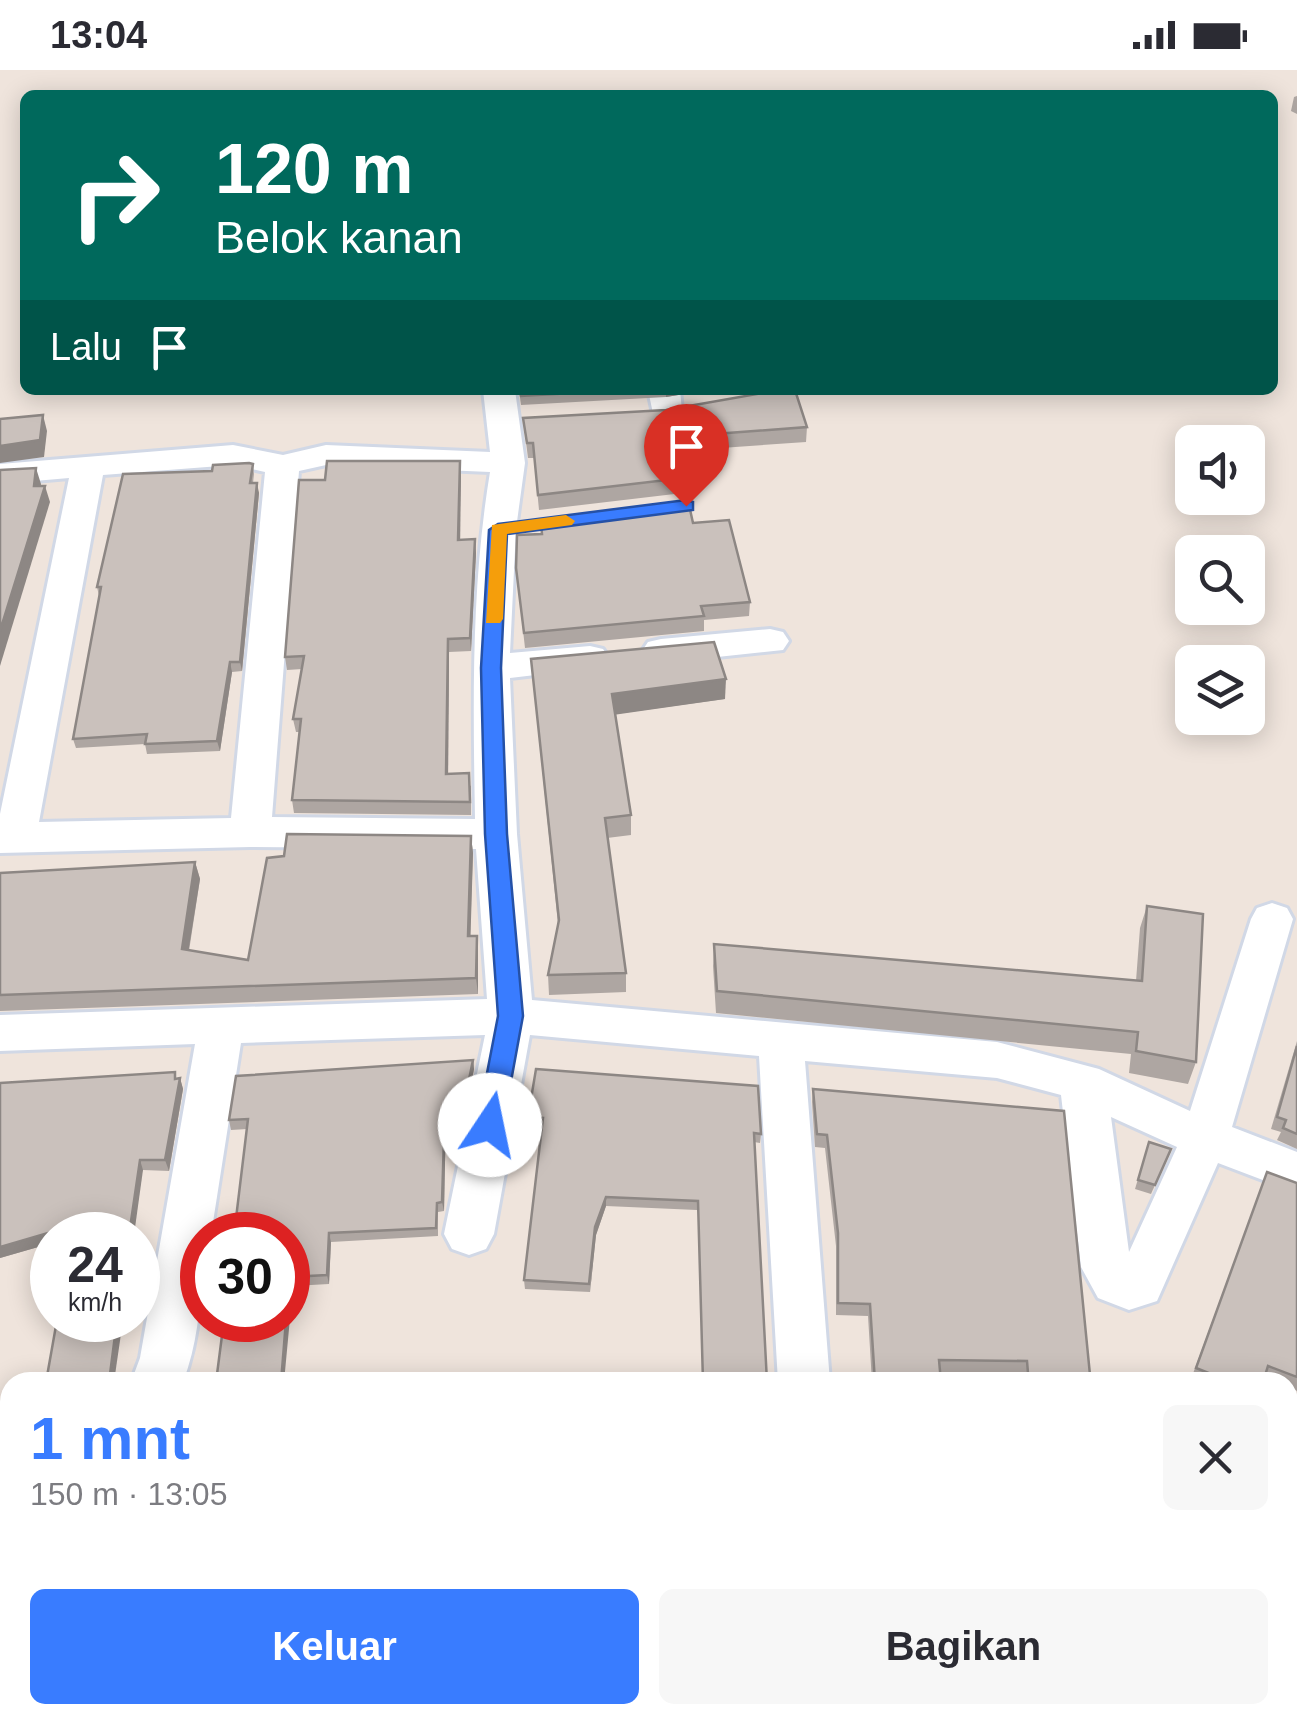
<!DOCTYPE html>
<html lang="id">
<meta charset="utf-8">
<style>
:root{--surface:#fff;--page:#f7f7f7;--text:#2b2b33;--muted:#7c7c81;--accent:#397cff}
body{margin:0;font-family:Helvetica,sans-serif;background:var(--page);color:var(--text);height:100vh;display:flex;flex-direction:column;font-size:38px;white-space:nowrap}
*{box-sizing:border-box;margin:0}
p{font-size:32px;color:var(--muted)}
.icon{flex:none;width:55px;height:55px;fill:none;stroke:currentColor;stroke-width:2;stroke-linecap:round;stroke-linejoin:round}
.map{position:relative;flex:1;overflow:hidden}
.panel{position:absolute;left:0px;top:1302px;width:1298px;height:352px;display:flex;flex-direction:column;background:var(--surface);border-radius:30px 30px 0 0;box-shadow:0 5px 25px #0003}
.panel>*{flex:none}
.banner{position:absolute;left:20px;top:20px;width:1258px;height:305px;border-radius:15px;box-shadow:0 5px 25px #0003;background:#00695c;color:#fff;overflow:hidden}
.buttons{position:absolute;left:1175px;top:355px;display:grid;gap:20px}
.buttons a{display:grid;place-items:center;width:90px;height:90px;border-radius:15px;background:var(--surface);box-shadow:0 5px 25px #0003;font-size:50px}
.speed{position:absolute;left:30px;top:1142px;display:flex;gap:20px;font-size:50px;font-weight:700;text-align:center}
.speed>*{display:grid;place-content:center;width:130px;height:130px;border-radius:50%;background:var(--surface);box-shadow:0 5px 25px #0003;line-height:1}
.speed small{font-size:25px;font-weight:400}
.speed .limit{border:15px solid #d22;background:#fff;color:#111}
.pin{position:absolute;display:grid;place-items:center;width:85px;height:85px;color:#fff;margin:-102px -42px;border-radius:50% 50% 50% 0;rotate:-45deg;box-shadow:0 0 10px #0007}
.pin .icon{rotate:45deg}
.me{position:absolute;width:110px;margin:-55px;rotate:11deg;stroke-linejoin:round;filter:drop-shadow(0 0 8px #0008)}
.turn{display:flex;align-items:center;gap:35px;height:210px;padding:0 30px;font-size:45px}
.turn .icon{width:130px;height:130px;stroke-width:2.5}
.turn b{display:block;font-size:70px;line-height:85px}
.then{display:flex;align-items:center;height:95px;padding:0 30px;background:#0003;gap:20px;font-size:38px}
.round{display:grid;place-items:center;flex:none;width:105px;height:105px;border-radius:15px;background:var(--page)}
.head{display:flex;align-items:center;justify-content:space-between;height:170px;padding:0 30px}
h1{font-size:60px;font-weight:600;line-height:75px;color:var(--accent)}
.cta{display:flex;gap:20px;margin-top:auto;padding:20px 30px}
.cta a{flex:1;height:115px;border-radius:15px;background:var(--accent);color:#fff;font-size:40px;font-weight:600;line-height:115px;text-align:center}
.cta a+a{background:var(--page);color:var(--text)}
.status{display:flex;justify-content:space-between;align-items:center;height:70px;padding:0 50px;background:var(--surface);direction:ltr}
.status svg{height:28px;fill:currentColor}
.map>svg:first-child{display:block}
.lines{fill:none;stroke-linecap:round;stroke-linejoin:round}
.minor-casing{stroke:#d1d8e6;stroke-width:6}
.minor{fill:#fff;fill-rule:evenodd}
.wall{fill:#aea6a2}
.shaded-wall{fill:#8d8784}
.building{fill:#cac1bc;stroke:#8d8784;stroke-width:2.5}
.route{fill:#397cff;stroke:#2551a6;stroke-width:2.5}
.slow{fill:#f59e0b}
</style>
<div class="status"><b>13:04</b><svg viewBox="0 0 49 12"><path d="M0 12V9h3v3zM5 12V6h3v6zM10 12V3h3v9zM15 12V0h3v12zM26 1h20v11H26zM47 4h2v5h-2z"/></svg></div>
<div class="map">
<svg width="1297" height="1653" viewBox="0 0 1297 1653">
<rect width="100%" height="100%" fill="#efe4dc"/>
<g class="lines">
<g class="minor-casing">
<g id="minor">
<path d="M 483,320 L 515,320 L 525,393 L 516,459 L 510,583 L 590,576 L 603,579 L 609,588 L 603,597 L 510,608 L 517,764 L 532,930 L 997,972 L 1099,999 L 1190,1041 L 1251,849 L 1257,838 L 1272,833 L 1287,838 L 1293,849 L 1232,1057 L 1297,1082 L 1297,1123 L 1218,1093 L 1157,1231 L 1129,1240 L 1098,1228 L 1081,1197 L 1061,1025 L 997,1008 L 805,991 L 830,1312 L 778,1312 L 759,986 L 530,965 L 494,1164 L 486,1179 L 469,1185 L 452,1179 L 444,1164 L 485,965 L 241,973 L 211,1165 L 202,1165 C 202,1215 201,1265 183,1312 L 131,1312 L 140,1288 L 195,974 L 0,981 L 0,945 L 487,929 L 476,779 L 250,777 L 0,783 L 0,744 L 69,408 L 0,414 L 0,394 L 233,375 L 283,385 L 326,375 L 490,382 ZM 233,395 L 265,402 L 231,748 L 39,752 L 103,405 ZM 326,395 L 490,402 C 471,517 473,633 475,749 L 272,747 L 299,401 ZM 1111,1047 L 1177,1077 L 1129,1182 Z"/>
<path d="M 648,320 L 680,320 L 682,341 L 678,348 L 654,348 Z"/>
<path d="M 770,559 L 783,562 L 789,571 L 783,580 L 661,593 L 648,590 L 642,581 L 648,572 L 661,569 Z"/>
<path d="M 10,1423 L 10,1480 L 0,1484 L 0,1427 Z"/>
<path d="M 1288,1532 L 1297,1534 L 1297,1592 L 1288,1590 Z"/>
</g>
</g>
<use href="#minor" class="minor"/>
</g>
<g class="wall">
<path d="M 1297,26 L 1297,44 L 1291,41 L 1294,27 Z"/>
<path d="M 519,320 L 709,320 L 666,327 L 521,335 Z"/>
<path d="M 523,348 L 807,357 L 806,372 L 678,381 L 684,408 L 683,423 L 539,440 L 534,388 L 528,388 Z"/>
<path d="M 460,391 L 460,470 L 476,483 L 471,581 L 449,582 L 448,704 L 471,716 L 471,745 L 294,743 L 292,730 L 299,662 L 296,662 L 293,649 L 302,599 L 287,600 L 285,587 L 325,410 Z"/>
<path d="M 253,394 L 254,404 L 253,413 L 259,423 L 242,601 L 232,602 L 220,681 L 147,684 L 145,674 L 76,678 L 73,669 L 99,526 L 97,517 L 212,401 Z"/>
<path d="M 693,453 L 750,532 L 749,546 L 704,550 L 704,561 L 525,578 L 516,498 Z"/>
<path d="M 531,589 L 725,629 L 615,644 L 631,745 L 631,765 L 607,768 L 626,903 L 626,922 L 549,925 L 548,905 L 558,854 Z"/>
<path d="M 471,766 L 473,783 L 470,866 L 477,866 L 478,883 L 478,924 L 0,941 L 0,803 L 195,792 L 200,809 L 189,881 L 248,890 Z"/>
<path d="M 1147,836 L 1196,992 L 1188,1014 L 1129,1003 L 1131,984 L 716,943 L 713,896 L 714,874 L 1136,911 L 1140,858 Z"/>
<path d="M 1297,971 L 1297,1079 L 1277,1070 L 1281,1062 L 1271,1059 Z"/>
<path d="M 473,990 L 474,999 L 465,1043 L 446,1044 L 444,1141 L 438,1142 L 438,1166 L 331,1172 L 329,1214 L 293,1216 L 247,1059 L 231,1060 L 229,1050 Z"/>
<path d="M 180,1008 L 183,1019 L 169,1101 L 143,1100 L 52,1165 L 52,1173 L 0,1188 L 0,1013 Z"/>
<path d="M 813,1019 L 1090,1305 L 1088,1312 L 1024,1312 L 1023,1303 L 940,1302 L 941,1312 L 872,1312 L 868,1246 L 836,1245 L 836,1176 L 825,1078 L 815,1077 L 812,1032 Z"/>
<path d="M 528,1047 L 761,1064 L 760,1073 L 754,1072 L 697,1140 L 606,1136 L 596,1165 L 590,1222 L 525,1219 L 524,1210 L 542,1057 L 529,1056 Z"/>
<path d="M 1149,1072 L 1171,1079 L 1151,1124 L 1135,1119 Z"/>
<path d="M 1267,1102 L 1297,1113 L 1297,1321 L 1288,1317 L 1288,1312 L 1276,1312 L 1264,1308 L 1263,1312 L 1200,1312 L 1191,1309 Z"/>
<path d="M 1288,1454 L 1297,1455 L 1297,1526 L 1288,1525 Z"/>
<path d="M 1163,1645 L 1288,1645 L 1297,1653 L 1167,1653 L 1163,1652 Z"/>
</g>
<g class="shaded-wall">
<path d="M 666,320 L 709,320 L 666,327 Z"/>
<path d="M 43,345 L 47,361 L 44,387 L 0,393 L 0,376 Z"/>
<path d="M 460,391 L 461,405 L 460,484 L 458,470 Z"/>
<path d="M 36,398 L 41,414 L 39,433 L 34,416 Z"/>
<path d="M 257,413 L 259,423 L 242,601 L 240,592 Z"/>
<path d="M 45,416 L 50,432 L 0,596 L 0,561 Z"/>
<path d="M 475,469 L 476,483 L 471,581 L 470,568 Z"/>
<path d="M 448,569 L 449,582 L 448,717 L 446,704 Z"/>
<path d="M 230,592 L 232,602 L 220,681 L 217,671 Z"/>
<path d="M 726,609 L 725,629 L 613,645 L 612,624 Z"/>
<path d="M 471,766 L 473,783 L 470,883 L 468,866 Z"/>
<path d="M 195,792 L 200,809 L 186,896 L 182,879 Z"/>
<path d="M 477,866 L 478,883 L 478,924 L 476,908 Z"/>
<path d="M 473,990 L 474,999 L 465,1043 L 464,1034 Z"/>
<path d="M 180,1008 L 183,1019 L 169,1101 L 165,1090 Z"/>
<path d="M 445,1035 L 446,1044 L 444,1141 L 442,1132 Z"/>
<path d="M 140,1090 L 143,1100 L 134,1165 L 129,1165 Z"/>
<path d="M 606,1127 L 606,1136 L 596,1165 L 590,1222 L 595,1157 Z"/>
<path d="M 72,1156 L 76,1165 L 52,1165 L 52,1173 L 0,1188 L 0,1177 Z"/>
<path d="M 329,1163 L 331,1172 L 329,1214 L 327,1205 Z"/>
<path d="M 290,1207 L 293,1216 L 284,1312 L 281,1312 Z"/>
<path d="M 117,1250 L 123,1250 L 114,1312 L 109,1312 Z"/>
</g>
<g class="building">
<path d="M 520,320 L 626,320 L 521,326 Z"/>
<path d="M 779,320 L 795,320 L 807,357 L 675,367 L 684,408 L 538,425 L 533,373 L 527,373 L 523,348 L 666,340 Z"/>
<path d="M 43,345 L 40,370 L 0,376 L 0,349 Z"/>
<path d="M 327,391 L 460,391 L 458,470 L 475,469 L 470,568 L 448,569 L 446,704 L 469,703 L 470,732 L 292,730 L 301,649 L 293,649 L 304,586 L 285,587 L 299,410 L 325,410 Z"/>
<path d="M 249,393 L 253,394 L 250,413 L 257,413 L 240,592 L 230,592 L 217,671 L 145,674 L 147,664 L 73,669 L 101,517 L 97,517 L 123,404 L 212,401 L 213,395 Z"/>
<path d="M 36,398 L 34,416 L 45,416 L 0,561 L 0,400 Z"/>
<path d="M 689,435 L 693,453 L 729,450 L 750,532 L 701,536 L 704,546 L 524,563 L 516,498 L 517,465 L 542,464 L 541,453 Z"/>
<path d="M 714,572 L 726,609 L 612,624 L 631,745 L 605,748 L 626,903 L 548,905 L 559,850 L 531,589 Z"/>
<path d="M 287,764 L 471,766 L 468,866 L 477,866 L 476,908 L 0,925 L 0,803 L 195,792 L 182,879 L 248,890 L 267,788 L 284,786 Z"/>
<path d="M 1147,836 L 1203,844 L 1196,992 L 1136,981 L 1138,962 L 717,921 L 714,874 L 1142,911 Z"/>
<path d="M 1297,976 L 1297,1064 L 1283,1058 L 1286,1050 L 1277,1047 Z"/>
<path d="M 473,990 L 464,1034 L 445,1035 L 442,1132 L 437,1133 L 436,1158 L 329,1163 L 327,1205 L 290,1207 L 288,1238 L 288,1165 L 234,1165 L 248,1049 L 229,1050 L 236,1006 Z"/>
<path d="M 536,999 L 758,1016 L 761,1064 L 754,1063 L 767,1312 L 703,1312 L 698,1131 L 606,1127 L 595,1157 L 589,1214 L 524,1210 L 543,1048 L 528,1047 Z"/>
<path d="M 175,1002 L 175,1009 L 180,1008 L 165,1090 L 140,1090 L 129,1165 L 71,1165 L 72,1156 L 0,1177 L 0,1013 Z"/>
<path d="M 813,1019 L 1064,1041 L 1090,1305 L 1028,1303 L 1027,1291 L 939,1290 L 941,1312 L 875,1312 L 870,1234 L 838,1233 L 838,1163 L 827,1065 L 817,1064 Z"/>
<path d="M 1149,1072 L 1171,1079 L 1155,1115 L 1138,1110 Z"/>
<path d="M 1267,1102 L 1297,1113 L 1297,1307 L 1268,1296 L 1263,1312 L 1231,1312 L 1196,1298 Z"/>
<path d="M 57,1250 L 117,1250 L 109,1312 L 46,1312 Z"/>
<path d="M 224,1250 L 286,1250 L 281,1312 L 216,1312 Z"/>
<path d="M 1288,1454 L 1297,1455 L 1297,1514 L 1288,1513 Z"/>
<path d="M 1288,1593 L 1297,1595 L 1297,1653 L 1241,1653 L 1185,1645 L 1288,1645 Z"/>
</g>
<path class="route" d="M 686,430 L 693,432 L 693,440 L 507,464 L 501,598 L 507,764 L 523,946 L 503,1055 L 490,1065 L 477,1055 L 498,946 L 485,764 L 481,598 L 489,460 L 498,454 Z"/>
<path class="slow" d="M 566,445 L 575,451 L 572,455 L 507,464 L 503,549 L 500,553 L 486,553 L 492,455 Z"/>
</svg>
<div class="buttons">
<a><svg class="icon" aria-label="sound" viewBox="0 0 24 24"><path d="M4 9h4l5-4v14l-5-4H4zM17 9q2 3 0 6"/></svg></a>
<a><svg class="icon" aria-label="search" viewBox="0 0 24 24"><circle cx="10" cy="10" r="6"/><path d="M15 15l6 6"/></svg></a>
<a><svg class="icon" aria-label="layers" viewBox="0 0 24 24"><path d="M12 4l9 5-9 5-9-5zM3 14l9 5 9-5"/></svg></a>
</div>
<div class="speed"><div>24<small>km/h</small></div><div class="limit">30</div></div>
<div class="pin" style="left:686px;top:436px;background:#d93025"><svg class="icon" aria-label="arrive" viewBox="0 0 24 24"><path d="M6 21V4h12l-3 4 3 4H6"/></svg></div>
<svg class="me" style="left:490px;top:1055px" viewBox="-20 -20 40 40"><circle r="19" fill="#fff"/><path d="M0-13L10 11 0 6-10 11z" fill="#397cff"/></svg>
<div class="banner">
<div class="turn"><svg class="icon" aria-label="right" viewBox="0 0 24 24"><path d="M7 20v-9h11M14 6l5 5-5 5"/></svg><div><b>120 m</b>Belok kanan</div></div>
<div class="then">Lalu<svg class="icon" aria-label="arrive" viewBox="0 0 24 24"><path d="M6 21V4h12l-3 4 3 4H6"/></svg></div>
</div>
<section class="panel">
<div class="head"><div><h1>1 mnt</h1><p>150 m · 13:05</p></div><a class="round"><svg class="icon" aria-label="close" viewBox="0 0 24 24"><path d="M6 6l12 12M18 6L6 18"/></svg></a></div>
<div class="cta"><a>Keluar</a><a>Bagikan</a></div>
</section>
</div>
